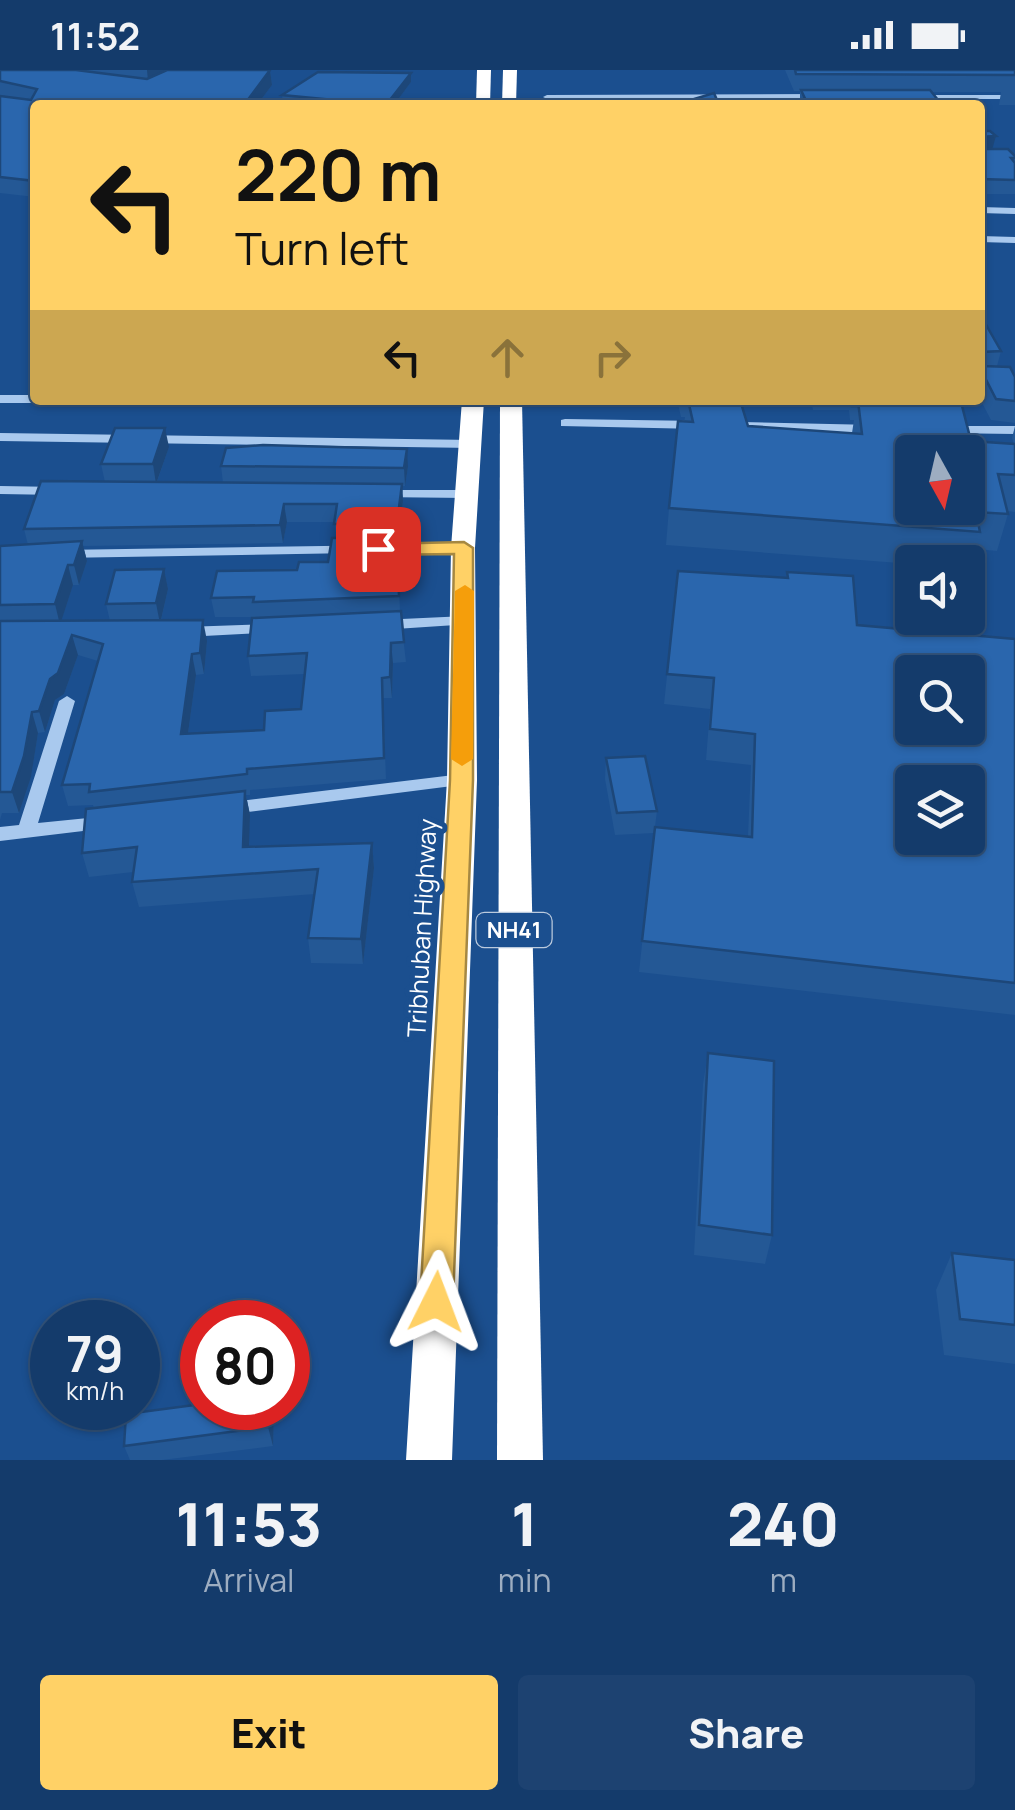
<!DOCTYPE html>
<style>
:root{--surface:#143b6b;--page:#1d4271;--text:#f1f3f6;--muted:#9dadc1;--line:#33557e;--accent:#ffd166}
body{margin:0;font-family:Manrope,sans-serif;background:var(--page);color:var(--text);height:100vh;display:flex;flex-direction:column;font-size:38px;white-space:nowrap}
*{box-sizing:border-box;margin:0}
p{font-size:32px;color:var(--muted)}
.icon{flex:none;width:55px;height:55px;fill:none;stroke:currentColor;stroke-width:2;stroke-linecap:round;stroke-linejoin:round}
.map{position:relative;height:1390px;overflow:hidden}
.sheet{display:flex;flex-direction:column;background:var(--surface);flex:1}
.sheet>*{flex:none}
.hud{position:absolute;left:30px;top:30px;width:955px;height:305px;border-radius:10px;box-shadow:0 2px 8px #0004,0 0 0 2px var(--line);background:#ffd166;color:#111;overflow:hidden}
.needle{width:65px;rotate:172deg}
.fabs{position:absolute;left:895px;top:365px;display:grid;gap:20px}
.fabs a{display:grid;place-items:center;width:90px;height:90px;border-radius:10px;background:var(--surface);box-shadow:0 2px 8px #0004,0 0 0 2px var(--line);font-size:50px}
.speed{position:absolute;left:30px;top:1230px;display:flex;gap:20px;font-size:50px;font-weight:700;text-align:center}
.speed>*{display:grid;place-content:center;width:130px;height:130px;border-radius:50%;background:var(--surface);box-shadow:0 2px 8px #0004,0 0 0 2px var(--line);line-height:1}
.speed small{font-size:25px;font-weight:400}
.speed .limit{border:15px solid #d22;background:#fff;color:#111}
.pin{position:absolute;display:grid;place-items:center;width:85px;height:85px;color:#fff;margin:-42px;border-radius:20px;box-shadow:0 5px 15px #0006}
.me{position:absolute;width:110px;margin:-55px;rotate:3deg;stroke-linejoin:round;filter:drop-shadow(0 0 8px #0008)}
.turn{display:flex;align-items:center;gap:35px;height:210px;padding:0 40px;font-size:45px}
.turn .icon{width:130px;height:130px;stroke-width:2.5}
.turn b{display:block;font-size:70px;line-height:85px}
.lanes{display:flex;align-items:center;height:95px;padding:0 40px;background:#0003;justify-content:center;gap:50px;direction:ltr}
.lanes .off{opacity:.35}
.eta{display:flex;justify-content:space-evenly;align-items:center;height:170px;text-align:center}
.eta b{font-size:60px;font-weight:800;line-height:70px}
.cta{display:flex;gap:20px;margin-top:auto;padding:20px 40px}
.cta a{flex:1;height:115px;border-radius:10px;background:var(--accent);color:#111;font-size:40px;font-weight:800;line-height:115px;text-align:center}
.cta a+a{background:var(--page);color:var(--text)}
.status{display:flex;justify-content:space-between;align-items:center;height:70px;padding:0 50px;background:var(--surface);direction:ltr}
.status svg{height:28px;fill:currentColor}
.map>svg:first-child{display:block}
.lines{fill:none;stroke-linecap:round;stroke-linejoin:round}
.minor{fill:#a9c9ee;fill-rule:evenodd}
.highway{fill:#fff;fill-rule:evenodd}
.wall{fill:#245895;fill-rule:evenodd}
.shaded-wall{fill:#1d4779}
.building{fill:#2a66ad;stroke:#1d4779;stroke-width:2.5;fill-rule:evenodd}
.route{fill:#ffd166;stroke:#a68842;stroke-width:2.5}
.slow{fill:#f59e0b}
.labels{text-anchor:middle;stroke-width:10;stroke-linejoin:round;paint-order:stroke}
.shield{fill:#1b4f8f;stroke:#bbcadd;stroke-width:2.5}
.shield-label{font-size:22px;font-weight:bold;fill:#fff}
.street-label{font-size:25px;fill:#fff;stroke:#1b4f8f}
</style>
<div class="status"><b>11:52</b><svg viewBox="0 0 49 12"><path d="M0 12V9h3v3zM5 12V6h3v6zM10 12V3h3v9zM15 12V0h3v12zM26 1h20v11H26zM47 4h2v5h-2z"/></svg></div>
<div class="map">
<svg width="1015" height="1390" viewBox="0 0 1015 1390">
<rect width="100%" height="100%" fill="#1b4f8f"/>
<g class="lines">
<g class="minor">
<path d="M 821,24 L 824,28 L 547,29 L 543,27 L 547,25 Z"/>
<path d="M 912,25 L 1015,25 L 1015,29 L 909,29 Z"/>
<path d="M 980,137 L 1015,138 L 1015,144 L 980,143 Z"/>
<path d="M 980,166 L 1015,167 L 1015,173 L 980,172 Z"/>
<path d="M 0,325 L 35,325 L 35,330 L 40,330 L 35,333 L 0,333 Z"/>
<path d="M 565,349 L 700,351 L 706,355 L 700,359 L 561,356 L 561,350 Z"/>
<path d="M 741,352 L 875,355 L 881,359 L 875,363 L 737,359 L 735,356 Z"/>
<path d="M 946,356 L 1015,356 L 1015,364 L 941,363 L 941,357 Z"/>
<path d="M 0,363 L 473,370 L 479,374 L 473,378 L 0,371 Z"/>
<path d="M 0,416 L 59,417 L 66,421 L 59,425 L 0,424 Z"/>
<path d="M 380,420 L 468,420 L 475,424 L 468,428 L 375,427 L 375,421 Z"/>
<path d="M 463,474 L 468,475 L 468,481 L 60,488 L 53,484 L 60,480 Z"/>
<path d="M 466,546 L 471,548 L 474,551 L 471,554 L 380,560 L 372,555 L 380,550 Z"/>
<path d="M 274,554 L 282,559 L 280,562 L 185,567 L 177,562 L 185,557 Z"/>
<path d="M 67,626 L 75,631 L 38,753 L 108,746 L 117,752 L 108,758 L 0,771 L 0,757 L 19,755 L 59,631 Z"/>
<path d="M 462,704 L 471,710 L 468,714 L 224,745 L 215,739 L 224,733 Z"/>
</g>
<g class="highway">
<path d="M 477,0 L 491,0 L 490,35 L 476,35 Z"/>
<path d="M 503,0 L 517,0 L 516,35 L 502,35 Z"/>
<path d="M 462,330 L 484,330 L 475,478 L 477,710 L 452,1390 L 406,1390 L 447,710 L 451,478 Z"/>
<path d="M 500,330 L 522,330 L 543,1390 L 497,1390 Z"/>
</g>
</g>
<g class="wall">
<path d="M 0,0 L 270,0 L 272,15 L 257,35 L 35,35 L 35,127 L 0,123 L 0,26 L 15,28 L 0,26 Z"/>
<path d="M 785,0 L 1015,0 L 1015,35 L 999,35 L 1001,22 L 932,22 L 942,35 L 800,35 L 800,21 L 794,21 Z"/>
<path d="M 411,3 L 411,12 L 394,35 L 283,34 L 282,25 Z"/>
<path d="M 980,61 L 993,79 L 1015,86 L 1015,124 L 980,124 Z"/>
<path d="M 980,253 L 1001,281 L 997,296 L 1015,307 L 1015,353 L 991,350 L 980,329 Z"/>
<path d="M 599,330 L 649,330 L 600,333 Z"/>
<path d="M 677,330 L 740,330 L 748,356 L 852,363 L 854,350 L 850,350 L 849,340 L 813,340 L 811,330 L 950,330 L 971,371 L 1014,374 L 1012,368 L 1015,356 L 1015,442 L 1007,441 L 1008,444 L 997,481 L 976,479 L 970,498 L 968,498 L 968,492 L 912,492 L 912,494 L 666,475 L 669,438 L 685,347 L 681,347 Z"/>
<path d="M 169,377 L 157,412 L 223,413 L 221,396 L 408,397 L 405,416 L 402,416 L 403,431 L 398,471 L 397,471 L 400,541 L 406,592 L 393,593 L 392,628 L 383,628 L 386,709 L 250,720 L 250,725 L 246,725 L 250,745 L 248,776 L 372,773 L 374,798 L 363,894 L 311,893 L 308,868 L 315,824 L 139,837 L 132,812 L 133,802 L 89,807 L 82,783 L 94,738 L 93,735 L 68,736 L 62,715 L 98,591 L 78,585 L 64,624 L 55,630 L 45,662 L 38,663 L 31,707 L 19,743 L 2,743 L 0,750 L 0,476 L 28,475 L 24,459 L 105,412 L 101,394 ZM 287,452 L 335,452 L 336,468 L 328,492 L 297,500 L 211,528 L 215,547 L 255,547 L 248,586 L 251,606 L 304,604 L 301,639 L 264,660 L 188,664 L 196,605 L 204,604 L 207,571 L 161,551 L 168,519 L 164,499 L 106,534 L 110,551 L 61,551 L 73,515 L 79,515 L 87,491 L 83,476 L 283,473 Z"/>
<path d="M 678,501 L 786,508 L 787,502 L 857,555 L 1015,569 L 1015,945 L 639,902 L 654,763 L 615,765 L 605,709 L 606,688 L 657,741 L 655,757 L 748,766 L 751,695 L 706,690 L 710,639 L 664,634 Z"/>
<path d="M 708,983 L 772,1165 L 765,1194 L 694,1185 L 703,1014 Z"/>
<path d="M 952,1183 L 1015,1190 L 1015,1294 L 944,1285 L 936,1220 Z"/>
<path d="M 274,1345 L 273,1376 L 162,1390 L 130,1390 L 124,1376 Z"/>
</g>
<g class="shaded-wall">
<path d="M 147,0 L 174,0 L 148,11 Z"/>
<path d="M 270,0 L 272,15 L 257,35 L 244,35 Z"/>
<path d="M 411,3 L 411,12 L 394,35 L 386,35 Z"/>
<path d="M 996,66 L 992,80 L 980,81 L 980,67 Z"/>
<path d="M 165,358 L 169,377 L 156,414 L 153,394 Z"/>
<path d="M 407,379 L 408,397 L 405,416 L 404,398 Z"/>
<path d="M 402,414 L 403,431 L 398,471 L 397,453 Z"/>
<path d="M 284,434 L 287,452 L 283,473 L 280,455 Z"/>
<path d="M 82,471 L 87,491 L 79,515 L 74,495 Z"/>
<path d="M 68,495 L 73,515 L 60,555 L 55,534 Z"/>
<path d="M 164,499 L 168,519 L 160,554 L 156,533 Z"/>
<path d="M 203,550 L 207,571 L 204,604 L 200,583 Z"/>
<path d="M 72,565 L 78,585 L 64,624 L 55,630 L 45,662 L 39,641 L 50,609 Z"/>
<path d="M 391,573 L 393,593 L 392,628 L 390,607 Z"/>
<path d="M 192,584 L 196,605 L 185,685 L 181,664 Z"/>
<path d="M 32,642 L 38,663 L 31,707 L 19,743 L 12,722 Z"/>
<path d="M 245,721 L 250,745 L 248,801 L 243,777 Z"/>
<path d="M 372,773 L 374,798 L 363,894 L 361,869 Z"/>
<path d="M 269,1338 L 272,1338 L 274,1345 L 273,1376 L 268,1357 Z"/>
</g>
<g class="building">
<path d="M 0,0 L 76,0 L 147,9 L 167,0 L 270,0 L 244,35 L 35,35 L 35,111 L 0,107 L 0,26 L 31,30 L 37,19 L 0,11 Z"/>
<path d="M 795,0 L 1015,0 L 1015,5 L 796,4 Z"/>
<path d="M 318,2 L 411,3 L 386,35 L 282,25 Z"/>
<path d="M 801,20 L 930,20 L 942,35 L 808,35 Z"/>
<path d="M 714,23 L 719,35 L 697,35 L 694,29 Z"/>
<path d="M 980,61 L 990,61 L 996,66 L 980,67 L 980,79 L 1008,79 L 1015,86 L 1015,88 L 1011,88 L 1015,93 L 1015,110 L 980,109 Z"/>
<path d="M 980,253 L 985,253 L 1001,281 L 982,282 L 983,296 L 1010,297 L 1015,307 L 1015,331 L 996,329 L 980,298 Z"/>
<path d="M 688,330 L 740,330 L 748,356 L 862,364 L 858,331 L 961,332 L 971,371 L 1015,374 L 1015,405 L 998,404 L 1008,444 L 976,442 L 980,462 L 669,438 L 678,351 L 693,352 ZM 912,382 L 968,382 L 968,438 L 912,438 Z"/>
<path d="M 852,330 L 950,330 L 951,332 L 858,331 L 857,336 L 852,336 Z"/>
<path d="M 115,358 L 165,358 L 153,394 L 101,394 Z"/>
<path d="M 263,375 L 407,379 L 404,398 L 221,396 L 226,378 Z"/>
<path d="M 41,411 L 402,414 L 397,453 L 334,454 L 337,434 L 284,434 L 280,455 L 24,459 Z"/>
<path d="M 397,467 L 399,526 L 253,532 L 254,527 L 211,528 L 217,501 L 297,500 L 299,492 L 328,492 L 332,468 Z"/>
<path d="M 82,471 L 74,495 L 68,495 L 55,534 L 0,535 L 0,476 Z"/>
<path d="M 164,499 L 156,533 L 106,534 L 115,500 Z"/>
<path d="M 678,501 L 788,508 L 787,502 L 853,506 L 857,555 L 1015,569 L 1015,913 L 642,871 L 655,757 L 752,767 L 755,664 L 710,659 L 714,608 L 667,604 ZM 912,602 L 968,602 L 968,658 L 912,658 ZM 912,712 L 968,712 L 968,768 L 912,768 Z"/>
<path d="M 401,541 L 404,572 L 391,573 L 390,607 L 382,608 L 384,688 L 247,699 L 247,704 L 89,722 L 90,714 L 62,715 L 103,574 L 72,565 L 58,603 L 50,609 L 39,641 L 32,642 L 24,686 L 12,722 L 0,722 L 0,551 L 203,550 L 200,583 L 192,584 L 181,664 L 264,660 L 265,641 L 301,639 L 307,583 L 248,586 L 252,548 Z"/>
<path d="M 645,686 L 657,741 L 617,743 L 606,688 Z"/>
<path d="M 245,721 L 243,777 L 372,773 L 361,869 L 308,868 L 318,799 L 132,812 L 137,777 L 82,783 L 86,739 Z"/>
<path d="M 708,983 L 774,991 L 772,1165 L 699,1155 Z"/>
<path d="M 952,1183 L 1015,1190 L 1015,1255 L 960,1249 Z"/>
<path d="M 202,1334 L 202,1338 L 269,1338 L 268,1357 L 124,1376 L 126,1344 Z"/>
</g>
<path class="route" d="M 464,472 L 473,478 L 473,710 L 453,1232 L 448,1243 L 436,1248 L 425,1243 L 420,1232 L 450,710 L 454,484 L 378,485 L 369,479 L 378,474 Z"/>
<path class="slow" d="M 465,515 L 474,521 L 473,689 L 462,696 L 451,689 L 455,521 Z"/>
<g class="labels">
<rect class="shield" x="476.5" y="843" width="75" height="34" rx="8"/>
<g class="shield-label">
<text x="514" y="868">NH41</text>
</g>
<g class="street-label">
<text transform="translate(422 858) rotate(-87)" y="9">Tribhuban Highway</text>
</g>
</g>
</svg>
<div class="fabs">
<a><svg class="needle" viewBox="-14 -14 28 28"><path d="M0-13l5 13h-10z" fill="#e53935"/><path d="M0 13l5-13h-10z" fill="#9dadc1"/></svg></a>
<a><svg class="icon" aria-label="sound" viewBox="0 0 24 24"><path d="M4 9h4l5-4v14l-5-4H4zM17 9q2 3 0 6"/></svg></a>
<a><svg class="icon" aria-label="search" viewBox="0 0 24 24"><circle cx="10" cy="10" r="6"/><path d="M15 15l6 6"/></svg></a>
<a><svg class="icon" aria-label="layers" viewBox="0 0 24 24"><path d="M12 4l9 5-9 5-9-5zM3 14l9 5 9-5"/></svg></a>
</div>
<div class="speed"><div>79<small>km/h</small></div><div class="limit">80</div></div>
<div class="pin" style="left:378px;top:479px;background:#d93025"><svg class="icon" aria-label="arrive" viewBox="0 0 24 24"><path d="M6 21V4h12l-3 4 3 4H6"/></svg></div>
<svg class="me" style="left:436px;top:1232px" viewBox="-20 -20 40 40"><path d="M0-17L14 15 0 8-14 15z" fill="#ffd166" stroke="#fff" stroke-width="4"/></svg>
<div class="hud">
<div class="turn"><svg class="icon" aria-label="left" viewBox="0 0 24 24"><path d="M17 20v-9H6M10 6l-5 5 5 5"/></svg><div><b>220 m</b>Turn left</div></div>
<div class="lanes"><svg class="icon" aria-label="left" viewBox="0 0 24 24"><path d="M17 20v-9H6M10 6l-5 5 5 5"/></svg><svg class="icon off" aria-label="ahead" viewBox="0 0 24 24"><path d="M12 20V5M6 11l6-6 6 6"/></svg><svg class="icon off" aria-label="right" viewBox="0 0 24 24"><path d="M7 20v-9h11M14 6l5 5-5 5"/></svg></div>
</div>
</div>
<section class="sheet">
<div class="eta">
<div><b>11:53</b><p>Arrival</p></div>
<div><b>1</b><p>min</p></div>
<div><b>240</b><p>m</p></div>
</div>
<div class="cta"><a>Exit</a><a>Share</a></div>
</section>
